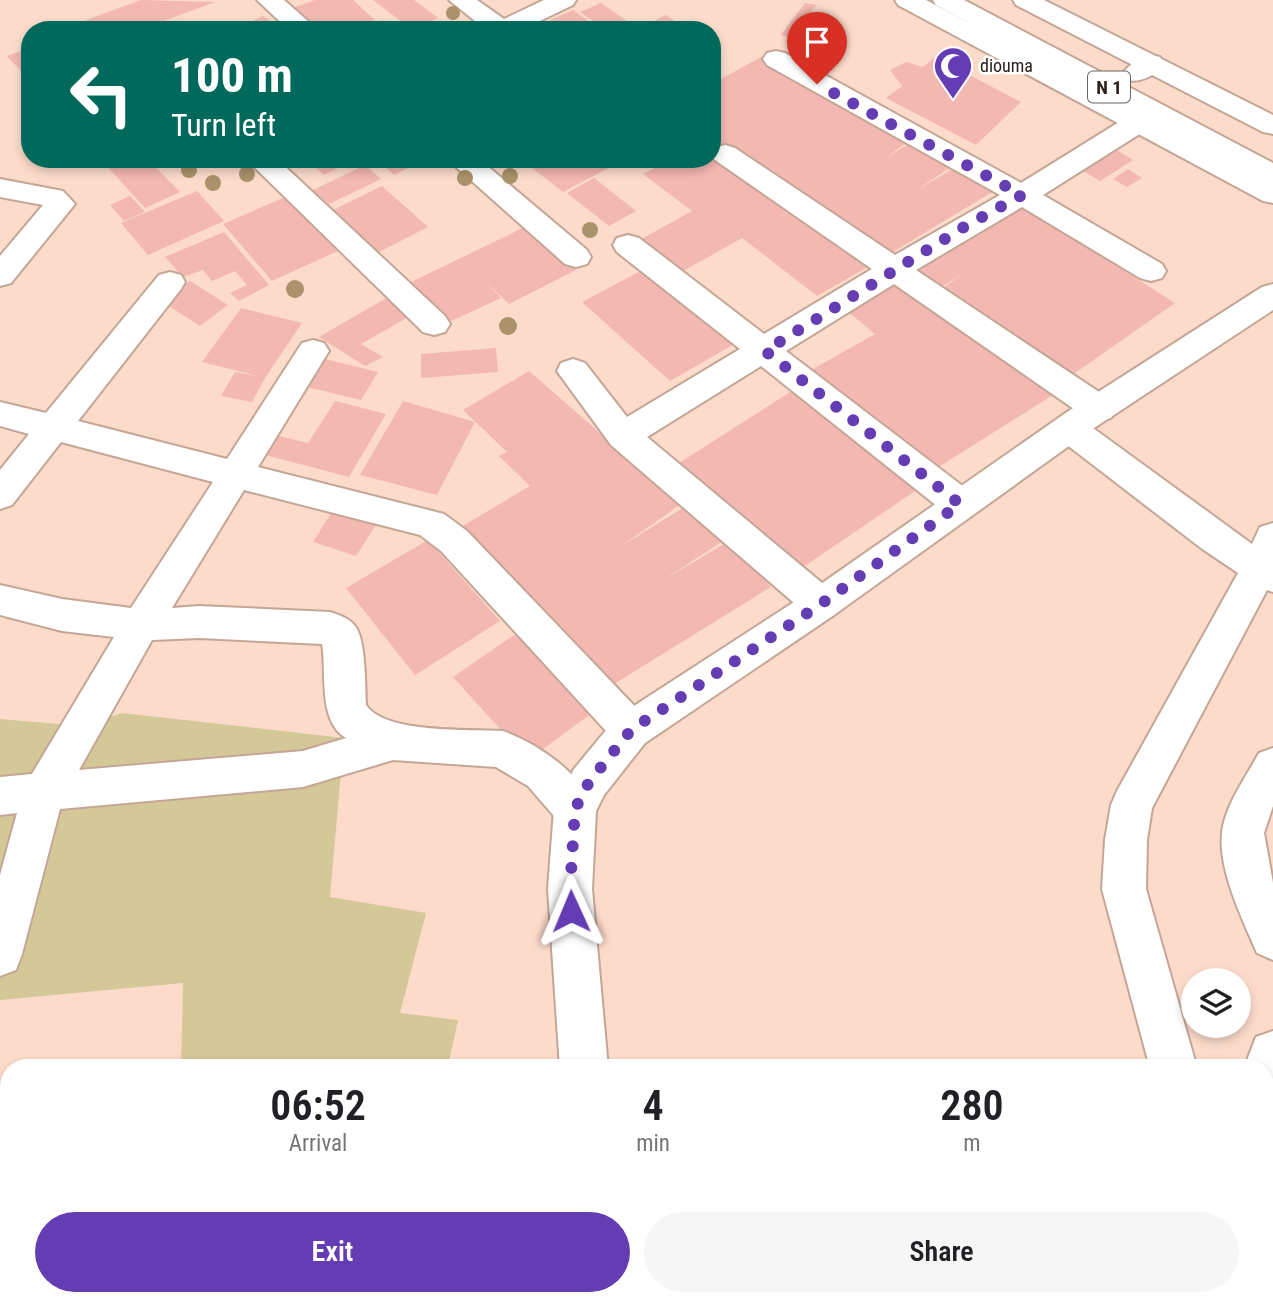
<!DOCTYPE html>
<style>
:root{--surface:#fff;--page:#f6f6f6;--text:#202124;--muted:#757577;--accent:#643cb4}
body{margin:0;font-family:"Roboto Condensed",sans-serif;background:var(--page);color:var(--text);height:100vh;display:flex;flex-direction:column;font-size:26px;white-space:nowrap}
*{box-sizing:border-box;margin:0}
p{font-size:23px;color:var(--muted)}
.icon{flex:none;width:38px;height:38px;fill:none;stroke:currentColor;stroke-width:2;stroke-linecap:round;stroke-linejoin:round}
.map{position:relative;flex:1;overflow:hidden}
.sheet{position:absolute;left:0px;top:1059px;width:1274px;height:247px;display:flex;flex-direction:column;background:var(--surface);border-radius:28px 28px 0 0;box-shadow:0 4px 10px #0003}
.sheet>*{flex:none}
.hud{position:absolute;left:21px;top:21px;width:700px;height:147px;border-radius:28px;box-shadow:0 4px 10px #0003;background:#00695c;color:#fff;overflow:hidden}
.controls{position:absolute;left:1181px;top:968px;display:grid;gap:14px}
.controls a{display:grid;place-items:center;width:70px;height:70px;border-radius:50%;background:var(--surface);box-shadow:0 4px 10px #0003;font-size:35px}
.pin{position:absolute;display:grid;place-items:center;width:60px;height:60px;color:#fff;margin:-72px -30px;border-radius:50% 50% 50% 0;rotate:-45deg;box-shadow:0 0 7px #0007}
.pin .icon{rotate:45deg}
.me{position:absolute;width:77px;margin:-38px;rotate:359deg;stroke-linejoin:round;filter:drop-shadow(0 0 5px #0008)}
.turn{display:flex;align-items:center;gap:24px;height:147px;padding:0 35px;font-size:32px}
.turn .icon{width:91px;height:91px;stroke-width:2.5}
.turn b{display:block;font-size:49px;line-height:60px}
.eta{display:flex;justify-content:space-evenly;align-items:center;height:119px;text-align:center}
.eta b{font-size:42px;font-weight:600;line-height:49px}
.action{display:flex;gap:14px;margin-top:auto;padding:14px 35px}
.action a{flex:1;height:80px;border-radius:42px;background:var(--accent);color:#fff;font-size:28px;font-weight:600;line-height:80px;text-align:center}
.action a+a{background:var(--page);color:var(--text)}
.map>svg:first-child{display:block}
.green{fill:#d4c899}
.building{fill:#f3b8b1}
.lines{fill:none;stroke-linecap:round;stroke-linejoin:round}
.minor-casing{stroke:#c4a696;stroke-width:4}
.tertiary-casing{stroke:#c4a696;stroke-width:4}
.trunk-casing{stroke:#c4a696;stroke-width:4}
.minor{fill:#fff;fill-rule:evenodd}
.tertiary{fill:#fff;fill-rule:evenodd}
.trunk{fill:#fff;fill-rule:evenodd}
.tree{fill:#aa926b}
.route{stroke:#643cb4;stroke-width:12;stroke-dasharray:0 21.6}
.labels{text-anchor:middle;stroke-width:5;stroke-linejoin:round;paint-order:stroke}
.far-poi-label{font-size:18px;fill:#2b201a;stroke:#fff;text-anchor:start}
.shield{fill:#fff;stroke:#6b635f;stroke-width:2}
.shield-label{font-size:19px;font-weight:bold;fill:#2b201a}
</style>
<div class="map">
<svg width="1273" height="1305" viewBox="0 0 1273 1305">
<rect width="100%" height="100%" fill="#fcdbcb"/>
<path class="green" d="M 122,713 L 344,738 L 330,897 L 426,913 L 400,1013 L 458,1020 L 448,1066 L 181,1067 L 183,983 L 0,1000 L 0,719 L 82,726 Z"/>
<g class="building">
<path d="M 141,0 L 215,2 L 139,30 L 59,30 Z"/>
<path d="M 315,0 L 353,0 L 375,20 L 348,30 L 315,30 L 293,8 Z"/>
<path d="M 373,0 L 414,0 L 438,18 L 411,29 Z"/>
<path d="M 601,3 L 630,23 L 616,30 L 605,30 L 580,12 Z"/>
<path d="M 805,3 L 817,5 L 810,12 L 818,13 L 810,25 L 818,28 L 810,35 L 840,44 L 833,51 L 781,35 Z"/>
<path d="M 573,10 L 594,25 L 583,30 L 510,30 L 536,18 L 544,23 Z"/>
<path d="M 666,15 L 688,30 L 636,30 Z"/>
<path d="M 263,16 L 284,30 L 233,30 Z"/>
<path d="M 382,20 L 394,30 L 356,30 Z"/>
<path d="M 30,48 L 30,81 L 7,56 Z"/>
<path d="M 761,57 L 910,140 L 886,158 L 913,141 L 954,165 L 917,190 L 956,167 L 994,191 L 886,256 L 712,148 L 712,84 Z"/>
<path d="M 935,57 L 1021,102 L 976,145 L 886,98 L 902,86 L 890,70 L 906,62 L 923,67 Z"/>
<path d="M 1110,146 L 1133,160 L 1100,181 L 1076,167 Z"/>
<path d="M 712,151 L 793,208 L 782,216 L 800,206 L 875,263 L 817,296 L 742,238 L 678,274 L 636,242 L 692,211 L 643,174 L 672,159 L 712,159 Z"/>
<path d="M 116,159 L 148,159 L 180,192 L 145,208 L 105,164 Z"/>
<path d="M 306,159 L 339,159 L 345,164 L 324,175 Z"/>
<path d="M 377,159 L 427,159 L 394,175 Z"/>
<path d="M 536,159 L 597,159 L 609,168 L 563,192 L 527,164 Z"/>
<path d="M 365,165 L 381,179 L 329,204 L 313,190 Z"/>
<path d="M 1128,169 L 1142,178 L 1127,187 L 1113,179 Z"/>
<path d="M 594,178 L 636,211 L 609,226 L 567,193 Z"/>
<path d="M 382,186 L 428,227 L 377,253 L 333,210 Z"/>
<path d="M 197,191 L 224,221 L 148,255 L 121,223 Z"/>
<path d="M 290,195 L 340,250 L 272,281 L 223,224 Z"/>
<path d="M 130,196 L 145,212 L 124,221 L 110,205 Z"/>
<path d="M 1018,200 L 1088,248 L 1175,303 L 1065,380 L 940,290 L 961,275 L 938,289 L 906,265 Z"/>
<path d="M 527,226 L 576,270 L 509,304 L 485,281 L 501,298 L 445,324 L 409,283 Z"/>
<path d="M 224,232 L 269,285 L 239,301 L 230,293 L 247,285 L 235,271 L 212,281 L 203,270 L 183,277 L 165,257 Z"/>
<path d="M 646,268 L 736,343 L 670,381 L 582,302 Z"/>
<path d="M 900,273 L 1056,393 L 926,475 L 806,373 L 875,334 L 841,306 Z"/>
<path d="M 190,281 L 228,305 L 200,326 L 161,301 Z"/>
<path d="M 395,293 L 414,314 L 361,344 L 383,357 L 365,366 L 319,337 Z"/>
<path d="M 241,308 L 302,323 L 265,378 L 252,402 L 221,396 L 235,372 L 258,376 L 202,362 Z"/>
<path d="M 496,348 L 498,372 L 421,378 L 421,354 Z"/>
<path d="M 321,358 L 378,372 L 361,400 L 303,386 Z"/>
<path d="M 529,371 L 681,504 L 620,547 L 686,506 L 723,541 L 662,581 L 727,542 L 771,587 L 606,689 L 461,527 L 530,486 L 499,456 L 507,452 L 463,410 Z"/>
<path d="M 798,387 L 836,418 L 825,426 L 838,418 L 921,487 L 790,576 L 673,467 Z"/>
<path d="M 335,401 L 386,414 L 349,477 L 254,452 L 266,433 L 308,443 Z"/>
<path d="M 403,401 L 475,422 L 437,495 L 360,475 Z"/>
<path d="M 333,510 L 377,523 L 356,556 L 313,542 Z"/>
<path d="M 428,540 L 500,621 L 415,675 L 346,588 Z"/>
<path d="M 520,631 L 596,710 L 528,760 L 453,677 Z"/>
</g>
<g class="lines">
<g class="minor-casing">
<g id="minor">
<path d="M 257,0 L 284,0 L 318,30 L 289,30 Z"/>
<path d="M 449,0 L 477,0 L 504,19 L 544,0 L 576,0 L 573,5 L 521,30 L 486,30 Z"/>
<path d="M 776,51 L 785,53 L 1021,183 L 1145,106 L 1155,104 L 1165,106 L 1169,112 L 1165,118 L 1043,195 L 1162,264 L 1166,271 L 1162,278 L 1151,281 L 1140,278 L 1022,207 L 916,270 L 1111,400 L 1116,409 L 1111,418 L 1099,421 L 1087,418 L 894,284 L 786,351 L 973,494 L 978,504 L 973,514 L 960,518 L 947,514 L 761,366 L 647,437 L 834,593 L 840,604 L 834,615 L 821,619 L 808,615 L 611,445 L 557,371 L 561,363 L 573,359 L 585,363 L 627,417 L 740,349 L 617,252 L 613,245 L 617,238 L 628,235 L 639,238 L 764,334 L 872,269 L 715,160 L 712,156 L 715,148 L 725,145 L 735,148 L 895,255 L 1000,195 L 767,65 L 763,59 L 767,53 Z"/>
<path d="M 246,159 L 277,159 L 445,316 L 450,324 L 445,332 L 434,335 L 423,332 Z"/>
<path d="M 447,159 L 479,159 L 587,250 L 591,257 L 587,264 L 576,267 L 565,264 Z"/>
<path d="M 0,179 L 63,191 L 75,204 L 11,283 L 0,286 L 0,256 L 43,205 L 0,197 Z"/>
<path d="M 170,272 L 181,275 L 185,282 L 181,289 L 78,421 L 227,459 L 302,343 L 313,340 L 324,343 L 329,351 L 258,467 L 444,514 L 467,531 L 645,717 L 651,730 L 645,743 L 631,748 L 617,743 L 441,551 L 420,535 L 244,490 L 172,608 L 199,606 L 330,612 C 339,615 349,618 355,626 C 366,640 365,686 366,705 C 385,734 470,729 503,731 C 540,745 579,772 596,809 L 590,823 L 575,828 L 560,823 L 528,786 L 496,767 L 393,760 L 303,787 L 60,809 L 22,954 L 16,970 L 0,976 L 0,875 L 17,813 L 0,815 L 0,777 L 32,774 L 114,637 L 62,631 L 0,615 L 0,585 L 62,599 L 131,608 L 213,482 L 61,442 L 12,505 L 0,509 L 0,470 L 29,434 L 0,426 L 0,402 L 46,413 L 159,275 ZM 199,638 L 322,644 C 327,671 317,721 346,738 L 303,751 L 79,770 L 152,640 Z"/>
<path d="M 1070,416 L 1082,420 L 1252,544 L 1260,527 L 1273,523 L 1273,592 L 1267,590 L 1152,808 L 1147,840 L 1146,889 L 1197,1068 L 1150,1068 L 1102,889 L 1105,840 L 1111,805 L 1117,791 L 1238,573 L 1201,548 L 1058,438 L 1053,429 L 1058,420 Z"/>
<path d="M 1273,748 L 1273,806 L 1264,833 L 1273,883 L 1273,960 L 1257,953 C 1242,918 1213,861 1224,822 C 1231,797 1247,775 1259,753 Z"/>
<path d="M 1273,1031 L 1273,1095 L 1265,1099 L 1265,1068 L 1244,1068 L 1256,1037 Z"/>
<path d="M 1265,1172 L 1273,1175 L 1273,1228 L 1265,1225 Z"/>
<path d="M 9,1275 L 9,1297 L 68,1297 L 65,1305 L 0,1305 L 0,1276 Z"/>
<path d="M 1265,1288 L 1272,1305 L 1220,1305 L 1217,1297 L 1265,1297 Z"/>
<path d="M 252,1297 L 304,1297 L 303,1305 L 251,1305 Z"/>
<path d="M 905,1297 L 957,1297 L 958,1305 L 906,1305 Z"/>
</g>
</g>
<g class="tertiary-casing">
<g id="tertiary">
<path d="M 895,0 L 926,0 L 1273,182 L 1273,203 L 1263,201 L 898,5 Z"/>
<path d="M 1013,0 L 1044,0 L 1273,115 L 1273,134 L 1263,132 L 1016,5 Z"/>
<path d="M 1273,284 L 1273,310 L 1094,428 L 834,615 L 645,743 L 604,795 L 596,811 L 592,889 L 608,1068 L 560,1068 L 548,889 L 554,809 L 574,769 L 617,717 L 808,593 L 1070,410 L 1262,287 Z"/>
<path d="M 577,1297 L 629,1297 L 630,1305 L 578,1305 Z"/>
</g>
</g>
<g class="trunk-casing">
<g id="trunk">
<path d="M 933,0 L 964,0 L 1273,163 L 1273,184 L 1263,181 L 936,5 Z"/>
<path d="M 1151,55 L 1160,57 L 1164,63 C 1155,76 1141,83 1126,80 L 1122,74 C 1129,64 1140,58 1151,55 Z"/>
</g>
</g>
<use href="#minor" class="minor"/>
<use href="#tertiary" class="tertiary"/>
<use href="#trunk" class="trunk"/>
</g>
<g class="tree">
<circle cx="453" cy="13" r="7"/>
<circle cx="189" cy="170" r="8"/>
<circle cx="247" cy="174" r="8"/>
<circle cx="510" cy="176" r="8"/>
<circle cx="465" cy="178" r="8"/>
<circle cx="213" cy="183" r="8"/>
<circle cx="590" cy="230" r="8"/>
<circle cx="295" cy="289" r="9"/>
<circle cx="508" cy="326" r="9"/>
</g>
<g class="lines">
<path class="route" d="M 571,911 L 570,890 L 575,809 L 589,782 L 631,730 L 821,604 L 960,504 L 765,351 L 964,227 L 1022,195 L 817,84"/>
</g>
<defs>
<g id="mosque-pin" transform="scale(2.0125)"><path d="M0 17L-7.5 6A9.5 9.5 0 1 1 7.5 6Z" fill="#643cb4" stroke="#fff"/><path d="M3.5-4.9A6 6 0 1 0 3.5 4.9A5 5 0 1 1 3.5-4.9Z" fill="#fff"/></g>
</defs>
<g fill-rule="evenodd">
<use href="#mosque-pin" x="953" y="66"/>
</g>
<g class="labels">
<g class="far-poi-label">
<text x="980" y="72">diouma</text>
</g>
<rect class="shield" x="1088" y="71.5" width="42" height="31" rx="5"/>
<g class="shield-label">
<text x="1109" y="94">N 1</text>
</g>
</g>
</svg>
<div class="controls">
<a><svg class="icon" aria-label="layers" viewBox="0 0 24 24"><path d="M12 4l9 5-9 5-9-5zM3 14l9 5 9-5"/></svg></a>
</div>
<div class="pin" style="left:817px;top:84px;background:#d93025"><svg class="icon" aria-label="arrive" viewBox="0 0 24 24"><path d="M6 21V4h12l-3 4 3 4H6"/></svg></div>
<svg class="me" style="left:571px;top:911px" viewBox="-20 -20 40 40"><path d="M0-17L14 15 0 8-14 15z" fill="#643cb4" stroke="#fff" stroke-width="4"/></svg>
<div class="hud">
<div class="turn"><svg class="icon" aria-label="left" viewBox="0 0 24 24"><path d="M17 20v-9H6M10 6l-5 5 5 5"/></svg><div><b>100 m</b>Turn left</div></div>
</div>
<section class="sheet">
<div class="eta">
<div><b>06:52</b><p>Arrival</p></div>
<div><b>4</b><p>min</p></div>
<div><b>280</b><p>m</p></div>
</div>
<div class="action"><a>Exit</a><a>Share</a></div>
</section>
</div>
